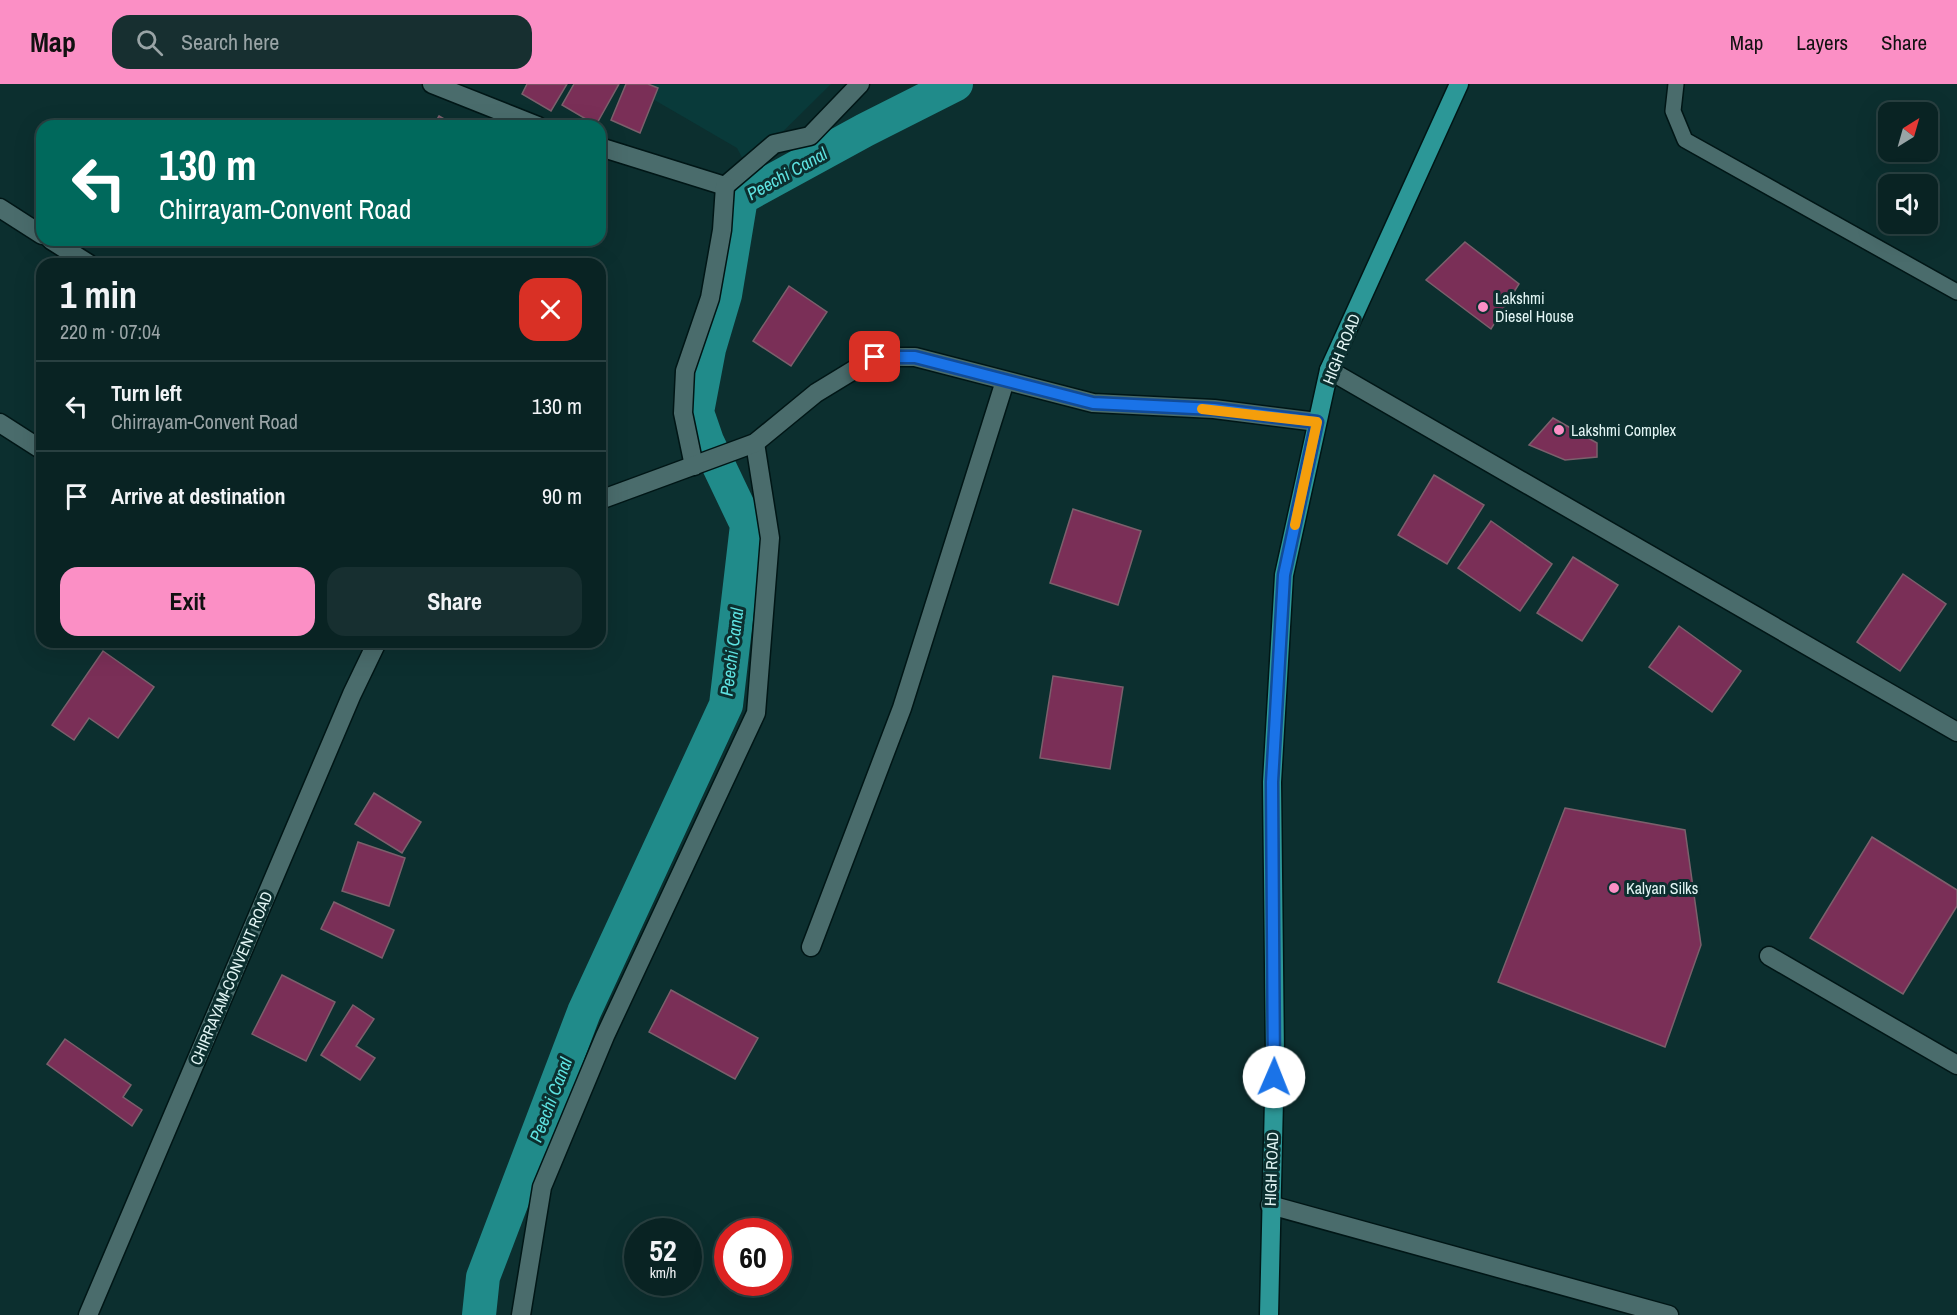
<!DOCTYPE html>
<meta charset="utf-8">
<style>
:root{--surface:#092323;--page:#172f30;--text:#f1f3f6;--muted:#99a4a6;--line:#294041;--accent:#fb8fc5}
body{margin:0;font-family:"Archivo Narrow",sans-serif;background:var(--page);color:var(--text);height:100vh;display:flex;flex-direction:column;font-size:22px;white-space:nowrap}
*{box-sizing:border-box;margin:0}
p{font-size:20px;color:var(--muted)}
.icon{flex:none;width:33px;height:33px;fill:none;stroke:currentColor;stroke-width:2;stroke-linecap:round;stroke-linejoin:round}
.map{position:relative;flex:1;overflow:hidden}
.side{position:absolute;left:36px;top:174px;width:570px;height:390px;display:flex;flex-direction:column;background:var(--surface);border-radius:18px;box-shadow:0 6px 24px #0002,0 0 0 2px var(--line)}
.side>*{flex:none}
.top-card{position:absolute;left:36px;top:36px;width:570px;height:126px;border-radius:18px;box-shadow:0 6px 24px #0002,0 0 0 2px var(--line);background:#00695c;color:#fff;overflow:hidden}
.needle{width:39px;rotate:37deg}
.fabs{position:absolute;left:1878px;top:18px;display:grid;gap:12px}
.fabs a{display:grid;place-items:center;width:60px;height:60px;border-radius:12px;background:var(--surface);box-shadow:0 6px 24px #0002,0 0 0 2px var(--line);font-size:30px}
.speed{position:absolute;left:624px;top:1134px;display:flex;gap:12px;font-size:30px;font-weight:700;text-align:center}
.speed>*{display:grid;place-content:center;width:78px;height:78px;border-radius:50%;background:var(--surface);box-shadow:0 6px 24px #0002,0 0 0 2px var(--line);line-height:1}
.speed small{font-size:15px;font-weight:400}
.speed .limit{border:9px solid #d22;background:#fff;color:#111}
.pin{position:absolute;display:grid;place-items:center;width:51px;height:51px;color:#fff;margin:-26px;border-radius:12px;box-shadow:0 3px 9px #0006}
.me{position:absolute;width:66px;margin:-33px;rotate:1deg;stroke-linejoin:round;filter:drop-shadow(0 0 4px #0008)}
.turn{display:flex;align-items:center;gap:21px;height:126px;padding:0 24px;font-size:27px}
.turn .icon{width:78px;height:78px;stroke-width:2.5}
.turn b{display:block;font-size:42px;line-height:51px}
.round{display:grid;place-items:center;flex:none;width:63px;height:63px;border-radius:18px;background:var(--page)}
.head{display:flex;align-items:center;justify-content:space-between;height:102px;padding:0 24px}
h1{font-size:36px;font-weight:700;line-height:45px}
.button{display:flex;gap:12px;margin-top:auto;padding:12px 24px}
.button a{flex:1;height:69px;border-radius:18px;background:var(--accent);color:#111;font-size:24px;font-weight:700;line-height:69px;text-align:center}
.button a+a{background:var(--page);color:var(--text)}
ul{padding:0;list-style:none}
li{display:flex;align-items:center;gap:18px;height:90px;padding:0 24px;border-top:2px solid var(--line)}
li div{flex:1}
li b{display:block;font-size:22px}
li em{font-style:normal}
header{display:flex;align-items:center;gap:36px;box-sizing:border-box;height:84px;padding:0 30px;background:var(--accent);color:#111}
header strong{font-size:28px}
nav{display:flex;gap:33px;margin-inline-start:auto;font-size:21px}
.search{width:420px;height:54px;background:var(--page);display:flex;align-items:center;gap:15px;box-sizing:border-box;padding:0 21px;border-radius:18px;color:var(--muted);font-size:22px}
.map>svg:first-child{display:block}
.built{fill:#093a3a}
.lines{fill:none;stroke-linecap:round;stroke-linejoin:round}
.canal{stroke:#208b8a;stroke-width:34}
.building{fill:#7a2f57;stroke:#7b606c;stroke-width:1.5}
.service-casing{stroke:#001616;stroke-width:18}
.minor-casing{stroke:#001616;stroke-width:21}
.tertiary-casing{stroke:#001616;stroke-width:21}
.primary-casing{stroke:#001616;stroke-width:21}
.service{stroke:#4a6c6c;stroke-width:15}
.minor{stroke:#4a6c6c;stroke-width:18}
.tertiary{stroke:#4a6c6c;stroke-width:18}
.primary{stroke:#2c9797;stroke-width:18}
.route-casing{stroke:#114b97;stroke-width:15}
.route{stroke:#1a73e8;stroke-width:10}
.slow{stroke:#f59e0b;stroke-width:10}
.poi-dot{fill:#fb8fc5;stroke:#0c2f2f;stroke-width:2}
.labels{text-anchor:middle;stroke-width:6;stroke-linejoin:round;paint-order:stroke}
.poi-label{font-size:16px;fill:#e2f5f4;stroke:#0c2f2f;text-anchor:start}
.street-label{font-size:16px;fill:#e2f5f4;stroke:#0c2f2f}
.water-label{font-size:18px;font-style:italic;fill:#5ee2e1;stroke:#0c2f2f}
</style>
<header>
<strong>Map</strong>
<div class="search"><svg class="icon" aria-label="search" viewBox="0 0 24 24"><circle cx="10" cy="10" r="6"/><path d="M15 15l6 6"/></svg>Search here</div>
<nav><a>Map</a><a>Layers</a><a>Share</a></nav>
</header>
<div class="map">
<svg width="1957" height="1231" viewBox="0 0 1957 1231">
<rect width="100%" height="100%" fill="#0c2f2f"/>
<path class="built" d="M 627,0 L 831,0 L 747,83 L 737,64 Z"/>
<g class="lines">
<path class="canal" d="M 479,1231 L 483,1193 L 584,928 L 726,621 L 747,441 L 707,357 L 697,328 L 709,265 L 725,211 L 741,114 L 865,46 L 956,0"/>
</g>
<g class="building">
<path d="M 527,0 L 567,0 L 551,27 L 522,10 Z"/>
<path d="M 574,0 L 619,0 L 596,41 L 562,21 Z"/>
<path d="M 626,0 L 648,0 L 658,4 L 640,49 L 611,36 Z"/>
<path d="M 439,32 L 456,42 L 433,42 Z"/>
<path d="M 1465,158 L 1519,200 L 1491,245 L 1426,196 Z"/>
<path d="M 789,202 L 827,228 L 791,282 L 753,257 Z"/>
<path d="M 1553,334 L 1597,359 L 1597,373 L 1565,376 L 1529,361 Z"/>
<path d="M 1434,391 L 1484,421 L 1447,480 L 1398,451 Z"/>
<path d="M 1073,425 L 1141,447 L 1118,521 L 1050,499 Z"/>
<path d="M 1491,437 L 1552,480 L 1520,527 L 1458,484 Z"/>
<path d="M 1573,473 L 1618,501 L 1582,557 L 1537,529 Z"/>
<path d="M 1903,490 L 1946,520 L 1900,587 L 1857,558 Z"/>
<path d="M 1679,542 L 1741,587 L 1712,628 L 1649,583 Z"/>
<path d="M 103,567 L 154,603 L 118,654 L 89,634 L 74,656 L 52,641 Z"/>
<path d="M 1053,592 L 1123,603 L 1110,685 L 1040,674 Z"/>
<path d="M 374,709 L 421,738 L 402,769 L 355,740 Z"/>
<path d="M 1565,724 L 1685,746 L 1701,861 L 1665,963 L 1498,898 Z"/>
<path d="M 1872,753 L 1957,806 L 1957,822 L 1903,910 L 1810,854 Z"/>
<path d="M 358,758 L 405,774 L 389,822 L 342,807 Z"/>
<path d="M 334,818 L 394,846 L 382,874 L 321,845 Z"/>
<path d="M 282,891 L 335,918 L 306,977 L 252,950 Z"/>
<path d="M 671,906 L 758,954 L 735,995 L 649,948 Z"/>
<path d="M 353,921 L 374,935 L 356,962 L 375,974 L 360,996 L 321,971 Z"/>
<path d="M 65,955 L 131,1001 L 123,1013 L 142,1026 L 132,1042 L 47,980 Z"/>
</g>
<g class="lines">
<g class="service-casing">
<path id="service" d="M 1676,0 L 1673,27 L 1685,56 L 1957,208"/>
</g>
<g class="minor-casing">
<g id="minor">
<path d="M 432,0 L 538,42"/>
<path d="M 600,63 L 725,102 L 774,60 L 810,52 L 860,0"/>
<path d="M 0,124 L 42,151"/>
<path d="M 51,156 L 89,180"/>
<path d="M 1329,286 L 1957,648"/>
<path d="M 0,339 L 42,366"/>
<path d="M 694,382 L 683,329 L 685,287 L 710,214 L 722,146 L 725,102"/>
<path d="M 811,863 L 902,624 L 1005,297"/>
<path d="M 1769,872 L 1957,981"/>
<path d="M 1270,1121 L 1669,1231"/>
<path d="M 521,1231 L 542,1103 L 605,952 L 756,629 L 770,454 L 755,359"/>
</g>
</g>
<g class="tertiary-casing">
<g id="tertiary">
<path d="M 600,416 L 755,359 L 816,309 L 875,273 L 915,273 L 1093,319 L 1214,325 L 1317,338"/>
<path d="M 88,1231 L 352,610 L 377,558"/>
</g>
</g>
<g class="primary-casing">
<path id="primary" d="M 1269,1231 L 1275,972 L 1272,698 L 1284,491 L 1329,286 L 1459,0"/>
</g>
<use href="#service" class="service"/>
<use href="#minor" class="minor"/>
<use href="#tertiary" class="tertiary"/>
<use href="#primary" class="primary"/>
</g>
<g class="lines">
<g class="route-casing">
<path id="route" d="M 875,273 L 915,273 L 1093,319 L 1214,325 L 1317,338 L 1284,491 L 1272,698 L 1274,993"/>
</g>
<use href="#route" class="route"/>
<path class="slow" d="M 1202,325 L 1317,338 L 1295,441"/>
</g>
<g class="poi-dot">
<circle cx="1483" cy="223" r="6"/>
<circle cx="1559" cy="346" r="6"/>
<circle cx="1614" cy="804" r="6"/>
</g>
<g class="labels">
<g class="poi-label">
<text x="1495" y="220">Lakshmi<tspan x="1495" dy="18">Diesel House</tspan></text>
<text x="1571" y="352">Lakshmi Complex</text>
<text x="1626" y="810">Kalyan Silks</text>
</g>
<g class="street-label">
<text transform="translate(1341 265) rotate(-68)" y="6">HIGH ROAD</text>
<text transform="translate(231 894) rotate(-67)" y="6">CHIRRAYAM-CONVENT ROAD</text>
<text transform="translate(1271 1085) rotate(-88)" y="6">HIGH ROAD</text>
</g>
<g class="water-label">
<text transform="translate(787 90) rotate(-29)" y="6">Peechi Canal</text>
<text transform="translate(732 568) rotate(-83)" y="6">Peechi Canal</text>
<text transform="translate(551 1016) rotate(-69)" y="6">Peechi Canal</text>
</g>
</g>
</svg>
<div class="fabs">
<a><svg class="needle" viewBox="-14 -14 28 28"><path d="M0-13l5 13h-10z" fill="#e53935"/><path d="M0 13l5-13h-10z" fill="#99a4a6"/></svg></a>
<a><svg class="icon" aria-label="sound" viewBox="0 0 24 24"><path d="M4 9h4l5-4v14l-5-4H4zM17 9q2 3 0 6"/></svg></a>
</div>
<div class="speed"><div>52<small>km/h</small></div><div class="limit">60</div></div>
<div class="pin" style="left:875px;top:273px;background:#d93025"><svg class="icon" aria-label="arrive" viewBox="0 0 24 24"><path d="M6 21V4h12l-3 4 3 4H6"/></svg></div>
<svg class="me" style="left:1274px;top:993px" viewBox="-20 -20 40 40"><circle r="19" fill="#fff"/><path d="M0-13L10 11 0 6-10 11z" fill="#1a73e8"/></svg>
<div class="top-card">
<div class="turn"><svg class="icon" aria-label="left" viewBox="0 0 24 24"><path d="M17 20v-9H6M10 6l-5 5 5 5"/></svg><div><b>130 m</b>Chirrayam-Convent Road</div></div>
</div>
<section class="side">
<div class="head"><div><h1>1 min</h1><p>220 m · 07:04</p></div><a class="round" style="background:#d93025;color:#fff"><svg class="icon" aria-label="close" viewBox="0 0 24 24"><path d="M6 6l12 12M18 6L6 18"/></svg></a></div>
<ul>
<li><svg class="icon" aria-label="left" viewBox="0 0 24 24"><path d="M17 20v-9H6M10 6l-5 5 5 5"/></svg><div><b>Turn left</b><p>Chirrayam-Convent Road</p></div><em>130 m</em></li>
<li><svg class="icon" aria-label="arrive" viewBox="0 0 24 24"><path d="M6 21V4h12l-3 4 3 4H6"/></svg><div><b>Arrive at destination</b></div><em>90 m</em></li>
</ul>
<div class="button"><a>Exit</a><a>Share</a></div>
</section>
</div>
